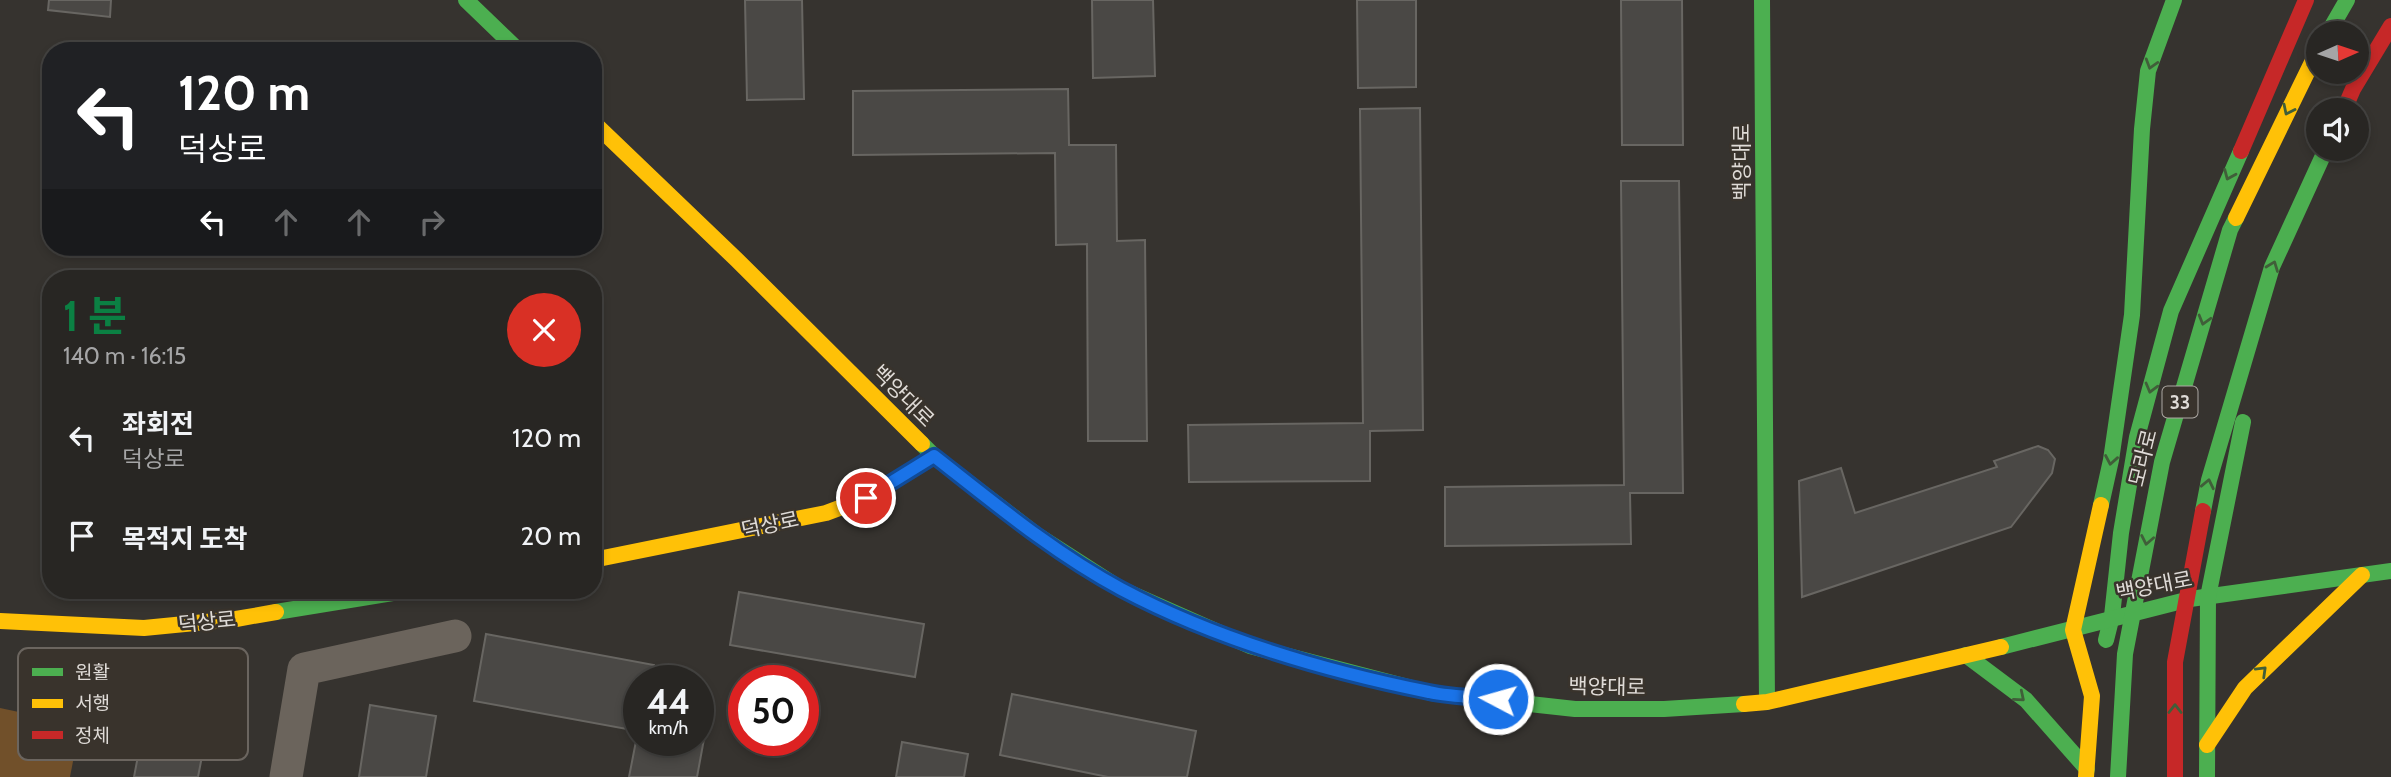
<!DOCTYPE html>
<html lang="ko">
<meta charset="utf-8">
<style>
:root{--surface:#282623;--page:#343230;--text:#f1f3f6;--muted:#a5a5a6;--line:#444341;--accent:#0b8043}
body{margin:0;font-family:Cabin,"Noto Sans KR",sans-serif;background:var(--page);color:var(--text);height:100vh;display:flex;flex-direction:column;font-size:26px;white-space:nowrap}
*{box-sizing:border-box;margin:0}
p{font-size:23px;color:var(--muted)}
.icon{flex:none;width:38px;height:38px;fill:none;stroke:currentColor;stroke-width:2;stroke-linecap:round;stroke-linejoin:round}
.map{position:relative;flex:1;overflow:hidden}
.panel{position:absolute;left:42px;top:270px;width:560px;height:329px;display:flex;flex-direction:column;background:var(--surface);border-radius:28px;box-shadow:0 4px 10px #0003,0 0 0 2px var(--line)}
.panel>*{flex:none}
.top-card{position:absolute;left:42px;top:42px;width:560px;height:214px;border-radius:28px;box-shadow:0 4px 10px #0003,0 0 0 2px var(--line);background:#202124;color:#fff;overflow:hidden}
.needle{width:46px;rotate:87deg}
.buttons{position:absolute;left:2306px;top:21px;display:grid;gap:14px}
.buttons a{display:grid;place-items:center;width:63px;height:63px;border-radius:50%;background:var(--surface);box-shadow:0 4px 10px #0003,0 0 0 2px var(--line);font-size:35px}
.speed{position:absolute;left:623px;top:665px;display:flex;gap:14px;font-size:35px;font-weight:700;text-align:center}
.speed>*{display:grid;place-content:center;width:91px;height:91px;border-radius:50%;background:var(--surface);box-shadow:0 4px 10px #0003,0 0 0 2px var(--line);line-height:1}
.speed small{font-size:18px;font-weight:400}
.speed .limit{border:10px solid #d22;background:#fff;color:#111}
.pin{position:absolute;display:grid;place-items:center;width:60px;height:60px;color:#fff;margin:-30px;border:4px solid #fff;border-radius:50%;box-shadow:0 2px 7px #0007}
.me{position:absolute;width:77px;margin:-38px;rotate:276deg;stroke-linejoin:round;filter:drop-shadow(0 0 5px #0008)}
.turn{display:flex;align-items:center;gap:24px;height:147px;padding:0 21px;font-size:32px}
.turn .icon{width:91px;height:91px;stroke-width:2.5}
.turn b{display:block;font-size:49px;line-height:60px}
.lanes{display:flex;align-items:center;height:66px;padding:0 21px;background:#0003;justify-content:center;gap:35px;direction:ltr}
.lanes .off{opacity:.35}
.round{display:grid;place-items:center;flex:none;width:74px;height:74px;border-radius:37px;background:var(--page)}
.headline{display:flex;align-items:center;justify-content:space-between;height:119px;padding:0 21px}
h1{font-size:42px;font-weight:700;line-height:52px;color:var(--accent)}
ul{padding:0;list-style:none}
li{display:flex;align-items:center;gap:21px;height:98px;padding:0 21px}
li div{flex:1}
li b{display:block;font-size:26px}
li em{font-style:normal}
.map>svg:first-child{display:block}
.green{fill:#71502a}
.building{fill:#4a4845;stroke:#686662;stroke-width:2}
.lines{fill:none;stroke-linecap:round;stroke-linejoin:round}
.street{stroke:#6b645c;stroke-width:33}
.fast{stroke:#4caf50;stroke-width:16}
.slow{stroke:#ffc107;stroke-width:16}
.jam{stroke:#c62828;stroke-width:16}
.fast-bridge{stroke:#4caf50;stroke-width:16}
.slow-bridge{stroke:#ffc107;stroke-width:16}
.jam-bridge{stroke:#c62828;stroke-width:16}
.oneway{stroke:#405e39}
.route-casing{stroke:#114b97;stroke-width:18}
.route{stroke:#1a73e8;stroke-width:12}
.labels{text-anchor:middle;stroke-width:5;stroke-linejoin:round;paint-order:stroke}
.shield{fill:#39332c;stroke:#ada9a4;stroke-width:2}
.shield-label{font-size:19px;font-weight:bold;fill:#dfdbd7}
.street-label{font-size:21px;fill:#dfdbd7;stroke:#39332c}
.key{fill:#39332c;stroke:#6b655f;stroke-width:2}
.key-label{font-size:19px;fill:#dfdbd7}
</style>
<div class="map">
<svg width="2391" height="777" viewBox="0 0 2391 777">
<rect width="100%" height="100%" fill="#36332f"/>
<path class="green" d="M 0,708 L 80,725 L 70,777 L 0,777 Z"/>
<g class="building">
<path d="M 49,0 L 111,0 L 110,17 L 48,10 Z"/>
<path d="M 745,0 L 802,0 L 804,99 L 747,100 Z"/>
<path d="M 1092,0 L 1153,0 L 1155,76 L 1093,78 Z"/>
<path d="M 1357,0 L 1416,0 L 1416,87 L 1358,88 Z"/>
<path d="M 1621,0 L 1682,0 L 1683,145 L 1622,145 Z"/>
<path d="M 1068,89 L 1069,145 L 1116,145 L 1117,241 L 1145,240 L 1147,441 L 1088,441 L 1087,244 L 1056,245 L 1055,153 L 853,155 L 853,91 Z"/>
<path d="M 1420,108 L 1423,430 L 1370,431 L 1370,481 L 1189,482 L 1188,425 L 1363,423 L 1360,109 Z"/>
<path d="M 1621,181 L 1679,181 L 1683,493 L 1630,493 L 1631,544 L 1445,546 L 1445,487 L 1624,485 Z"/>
<path d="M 2038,446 L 2048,450 L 2055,459 L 2052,473 L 2011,527 L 1802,597 L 1799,481 L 1841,468 L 1855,513 L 1997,467 L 1994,461 Z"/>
<path d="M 739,592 L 924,624 L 915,677 L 730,645 Z"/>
<path d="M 486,634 L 654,665 L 652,681 L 639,681 L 639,740 L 704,739 L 697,777 L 629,777 L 638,731 L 474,701 Z"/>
<path d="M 151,687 L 213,699 L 198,777 L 134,777 Z"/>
<path d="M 1012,694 L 1196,731 L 1187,777 L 1108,777 L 1000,755 Z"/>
<path d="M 370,705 L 436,716 L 426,777 L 359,777 Z"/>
<path d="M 902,742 L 968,754 L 964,777 L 896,777 Z"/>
</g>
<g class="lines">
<path class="street" d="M 286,777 L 304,669 L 455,636"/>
<g class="fast">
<path d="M 466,0 L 519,51"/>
<path d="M 1762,0 L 1767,702"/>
<path d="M 2328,33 L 2347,0"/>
<path d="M 922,444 L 934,456 L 1037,535 L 1121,589 L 1250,646 L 1431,693 L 1575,709 L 1664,709 L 1744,704"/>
<path d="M 2101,505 L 2111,460 L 2132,315 L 2142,129 L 2148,71 L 2174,0"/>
<path d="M 276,612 L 411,590"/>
<path d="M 2106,640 L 2112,616 L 2121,533 L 2137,437 L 2171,311 L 2241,151"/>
<path d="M 2001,647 L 2190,599 L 2391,571"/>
<path d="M 1966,655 L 2026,700 L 2087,769"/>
<path d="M 2207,777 L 2208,597 L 2243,422"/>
</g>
<g class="slow">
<path d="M 593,122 L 737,260 L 922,444"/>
<path d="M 593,560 L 826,513 L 866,498 L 934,456"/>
<path d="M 0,621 L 144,628 L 236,619 L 276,612"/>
<path d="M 1744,704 L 1767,702 L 2001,647"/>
<path d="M 2207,745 L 2245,688 L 2362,575"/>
<path d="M 2086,777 L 2092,696 L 2073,630 L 2101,505"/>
</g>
<g class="jam">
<path d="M 2344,110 L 2353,89 L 2391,26"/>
<path d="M 2241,151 L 2306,0"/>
</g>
<g class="fast-bridge">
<path d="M 2203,511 L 2209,480 L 2272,267 L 2326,149"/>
<path d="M 2118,777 L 2125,654 L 2162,462 L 2230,230 L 2236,218"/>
</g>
<path class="slow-bridge" d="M 2236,218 L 2319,48"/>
<path class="jam-bridge" d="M 2175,777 L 2175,662 L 2203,511"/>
</g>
<defs><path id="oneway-chevron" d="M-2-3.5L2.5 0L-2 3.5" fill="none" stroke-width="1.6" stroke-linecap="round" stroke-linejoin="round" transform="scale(1.75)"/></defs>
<g class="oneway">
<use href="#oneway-chevron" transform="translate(2151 64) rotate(107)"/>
<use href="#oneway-chevron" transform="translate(2288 110) rotate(116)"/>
<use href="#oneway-chevron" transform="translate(2229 175) rotate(113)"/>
<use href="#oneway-chevron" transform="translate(2273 266) rotate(-69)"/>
<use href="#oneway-chevron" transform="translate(2204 320) rotate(106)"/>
<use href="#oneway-chevron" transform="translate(2151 388) rotate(105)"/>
<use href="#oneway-chevron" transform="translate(2111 460) rotate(100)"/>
<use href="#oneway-chevron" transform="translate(2208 484) rotate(-78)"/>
<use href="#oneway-chevron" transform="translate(2147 540) rotate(101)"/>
<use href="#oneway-chevron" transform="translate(2262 671) rotate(-44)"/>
<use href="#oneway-chevron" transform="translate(2020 697) rotate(40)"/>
<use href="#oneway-chevron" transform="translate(2175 709) rotate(-90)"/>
</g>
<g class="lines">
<g class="route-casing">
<path id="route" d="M 866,498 L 934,456 C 994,503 1054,553 1121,589 C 1215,639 1325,671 1429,692 C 1451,697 1475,697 1498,699"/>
</g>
<use href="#route" class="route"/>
</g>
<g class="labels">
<rect class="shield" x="2162.5" y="386.5" width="35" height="31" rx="5"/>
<g class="shield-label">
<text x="2180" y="409">33</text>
</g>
<g class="street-label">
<text transform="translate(1742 162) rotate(-90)" y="7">백양대로</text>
<text transform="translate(903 396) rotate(45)" y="7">백양대로</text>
<text transform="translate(2143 458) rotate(-76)" y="7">모라로</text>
<text transform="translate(770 525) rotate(-12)" y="7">덕상로</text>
<text transform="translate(2154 586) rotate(-11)" y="7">백양대로</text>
<text transform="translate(207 622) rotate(-6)" y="7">덕상로</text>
<text transform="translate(1607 687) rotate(1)" y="7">백양대로</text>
</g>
</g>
<rect x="18" y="648" width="230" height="112" rx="10" class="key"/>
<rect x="32" y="668" width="31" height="8" fill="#4caf50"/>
<rect x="32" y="699" width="31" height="9" fill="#ffc107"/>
<rect x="32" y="731" width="31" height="8" fill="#c62828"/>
<g class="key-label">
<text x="75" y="679">원활</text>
<text x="75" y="710">서행</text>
<text x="75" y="742">정체</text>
</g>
</svg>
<div class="buttons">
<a><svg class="needle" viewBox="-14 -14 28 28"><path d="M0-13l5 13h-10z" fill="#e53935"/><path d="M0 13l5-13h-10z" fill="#a5a5a6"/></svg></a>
<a><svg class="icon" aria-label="sound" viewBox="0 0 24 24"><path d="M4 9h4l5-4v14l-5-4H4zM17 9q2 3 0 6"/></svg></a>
</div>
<div class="speed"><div>44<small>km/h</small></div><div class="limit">50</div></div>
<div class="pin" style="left:866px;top:498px;background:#d93025"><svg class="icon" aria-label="arrive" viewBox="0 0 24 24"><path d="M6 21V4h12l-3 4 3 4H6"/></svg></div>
<svg class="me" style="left:1498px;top:699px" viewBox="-20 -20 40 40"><circle r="17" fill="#1a73e8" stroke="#fff" stroke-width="3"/><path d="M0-11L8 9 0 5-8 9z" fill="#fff"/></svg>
<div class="top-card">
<div class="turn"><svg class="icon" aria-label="left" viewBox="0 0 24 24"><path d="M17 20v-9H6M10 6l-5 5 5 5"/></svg><div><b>120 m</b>덕상로</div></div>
<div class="lanes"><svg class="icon" aria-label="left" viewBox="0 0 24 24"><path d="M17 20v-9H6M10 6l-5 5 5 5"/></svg><svg class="icon off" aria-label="ahead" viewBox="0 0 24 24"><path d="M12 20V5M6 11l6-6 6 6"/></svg><svg class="icon off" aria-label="ahead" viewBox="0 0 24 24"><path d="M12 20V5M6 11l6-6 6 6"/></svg><svg class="icon off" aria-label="right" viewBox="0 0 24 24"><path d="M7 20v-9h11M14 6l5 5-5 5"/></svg></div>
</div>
<section class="panel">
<div class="headline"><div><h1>1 분</h1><p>140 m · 16:15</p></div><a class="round" style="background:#d93025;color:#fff"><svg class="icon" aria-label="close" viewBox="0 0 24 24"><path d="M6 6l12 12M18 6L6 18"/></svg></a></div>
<ul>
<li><svg class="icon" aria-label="left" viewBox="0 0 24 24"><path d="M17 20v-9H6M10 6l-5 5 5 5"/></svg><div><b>좌회전</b><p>덕상로</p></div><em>120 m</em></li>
<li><svg class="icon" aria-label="arrive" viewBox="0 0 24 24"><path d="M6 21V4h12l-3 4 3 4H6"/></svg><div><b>목적지 도착</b></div><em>20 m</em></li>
</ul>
</section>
</div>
